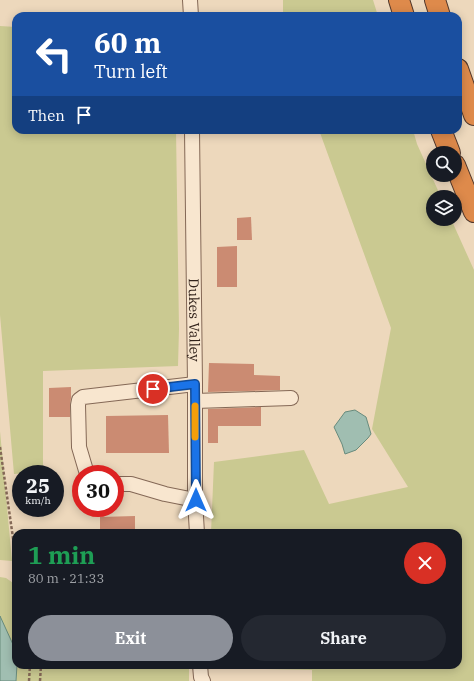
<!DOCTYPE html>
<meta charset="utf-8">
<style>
:root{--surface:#171b24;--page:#242831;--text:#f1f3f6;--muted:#9ea1a6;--accent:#8c9099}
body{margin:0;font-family:"IBM Plex Serif",serif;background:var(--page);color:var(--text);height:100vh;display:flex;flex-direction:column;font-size:15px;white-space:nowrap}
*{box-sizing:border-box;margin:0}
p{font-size:13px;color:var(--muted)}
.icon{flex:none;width:22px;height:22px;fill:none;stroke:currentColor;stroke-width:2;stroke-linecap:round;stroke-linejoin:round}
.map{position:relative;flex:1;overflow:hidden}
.panel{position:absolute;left:12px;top:529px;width:450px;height:140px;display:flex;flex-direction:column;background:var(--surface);border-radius:12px;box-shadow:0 2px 10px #0003}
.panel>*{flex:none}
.banner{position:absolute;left:12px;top:12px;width:450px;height:122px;border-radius:12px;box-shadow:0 2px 10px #0003;background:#1a4fa0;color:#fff;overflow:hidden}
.tools{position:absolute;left:426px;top:146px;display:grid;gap:8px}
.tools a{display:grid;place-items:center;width:36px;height:36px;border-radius:50%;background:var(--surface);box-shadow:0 2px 10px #0003;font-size:20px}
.speed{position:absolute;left:12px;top:465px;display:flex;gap:8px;font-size:20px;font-weight:700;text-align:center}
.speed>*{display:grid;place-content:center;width:52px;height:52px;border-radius:50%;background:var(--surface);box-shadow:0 2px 10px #0003;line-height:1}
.speed small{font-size:10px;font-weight:400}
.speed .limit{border:6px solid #d22;background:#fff;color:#111}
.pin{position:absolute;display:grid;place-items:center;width:34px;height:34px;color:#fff;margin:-17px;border:2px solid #fff;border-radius:50%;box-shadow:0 1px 4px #0007}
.me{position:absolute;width:44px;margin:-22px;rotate:0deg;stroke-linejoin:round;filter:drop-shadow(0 0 3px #0008)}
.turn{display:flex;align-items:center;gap:14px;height:84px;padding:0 16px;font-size:18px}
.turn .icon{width:52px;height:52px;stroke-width:2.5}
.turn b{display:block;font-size:28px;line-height:34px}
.then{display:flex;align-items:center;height:38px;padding:0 16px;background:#0003;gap:8px;font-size:15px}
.round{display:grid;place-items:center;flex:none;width:42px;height:42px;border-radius:21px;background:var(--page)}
.overview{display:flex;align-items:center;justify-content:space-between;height:68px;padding:0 16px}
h1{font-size:24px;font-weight:700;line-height:30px;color:#1e9e55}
.button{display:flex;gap:8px;margin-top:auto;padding:8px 16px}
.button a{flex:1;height:46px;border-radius:24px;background:var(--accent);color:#fff;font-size:16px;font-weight:700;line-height:46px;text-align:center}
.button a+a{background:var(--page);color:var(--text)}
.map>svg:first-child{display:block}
.green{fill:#cac991}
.water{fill:#a0beb1;stroke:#688b7d}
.building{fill:#cb8b72}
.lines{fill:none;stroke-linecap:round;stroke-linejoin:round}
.minor-casing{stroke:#846856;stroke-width:16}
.highway-casing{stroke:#51372b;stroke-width:22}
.path{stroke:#846856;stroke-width:2.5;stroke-dasharray:3 2;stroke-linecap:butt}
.minor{stroke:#f8e6cf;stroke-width:14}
.highway{stroke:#de8a4b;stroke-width:20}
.route-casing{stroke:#114b97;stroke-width:10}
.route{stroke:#1a73e8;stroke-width:7}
.slow{stroke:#f59e0b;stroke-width:7}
.labels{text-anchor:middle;stroke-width:4;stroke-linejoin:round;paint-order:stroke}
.street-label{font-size:14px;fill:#33231b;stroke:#f5e3cb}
</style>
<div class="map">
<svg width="474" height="681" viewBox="0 0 474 681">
<rect width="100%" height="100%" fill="#edd8bc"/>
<g class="green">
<path d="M 283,0 L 373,0 L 378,16 L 283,16 Z"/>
<path d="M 0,26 L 16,27 L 16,130 L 176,130 L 179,329 L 178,366 L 43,371 L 43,472 L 14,474 L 0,315 Z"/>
<path d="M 319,130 L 413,130 L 417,144 L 441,197 L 433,197 L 433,219 L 451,219 L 474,270 L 474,681 L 312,681 L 312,670 L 221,668 L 221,665 L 458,665 L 458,533 L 211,533 L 214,462 L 304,450 L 329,504 L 408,487 L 372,429 L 391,328 Z"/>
<path d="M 0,431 L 12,561 L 0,560 Z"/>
<path d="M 0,577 L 6,578 L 16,585 L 16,665 L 189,665 L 189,681 L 0,681 Z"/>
</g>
<g class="water">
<path d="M 355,410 L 366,417 L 371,434 L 368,438 L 356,450 L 345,454 L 342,444 L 334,427 L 345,412 Z"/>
<path d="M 0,616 L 16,651 L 16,665 L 17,665 L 16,681 L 0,681 Z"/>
</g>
<g class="building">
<path d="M 251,217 L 252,240 L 237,240 L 237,218 Z"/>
<path d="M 237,246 L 237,287 L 217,287 L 217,247 Z"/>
<path d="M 209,363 L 254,364 L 254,375 L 280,376 L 280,390 L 208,392 Z"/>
<path d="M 71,387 L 71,398 L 70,405 L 70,417 L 49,417 L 49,388 Z"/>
<path d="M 261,407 L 261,426 L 218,426 L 218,443 L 208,443 L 208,409 Z"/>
<path d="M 168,415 L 169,453 L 106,453 L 106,416 Z"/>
<path d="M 135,516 L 135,533 L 100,533 L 100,517 Z"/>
</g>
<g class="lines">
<g class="minor-casing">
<g id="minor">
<path d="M 190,0 L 191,16"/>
<path id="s1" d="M 192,130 L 195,384 L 195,500 L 197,533"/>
<path d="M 195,401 L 291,398"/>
<path d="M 87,474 L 79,447 L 78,405 L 79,400 L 83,397 L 195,384"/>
<path d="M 115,484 L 131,484 L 165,494 L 195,500"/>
<path d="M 200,665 L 201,677 L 203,681"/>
</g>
</g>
<g class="highway-casing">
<g id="highway">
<path d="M 399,0 L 404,16"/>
<path d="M 435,0 L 440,16"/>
<path d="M 458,69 L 474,115"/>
<path d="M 441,130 L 450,153"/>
<path d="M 455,165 L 474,212"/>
</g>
</g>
<g class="path">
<path d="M 0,447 L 16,559"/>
<path d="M 29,681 L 30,665"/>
<path d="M 40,681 L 41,665"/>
</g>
<use href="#minor" class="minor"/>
<use href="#highway" class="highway"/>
</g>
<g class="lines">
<g class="route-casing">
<path id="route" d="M 153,389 L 195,384 L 196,500"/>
</g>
<use href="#route" class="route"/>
<path class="slow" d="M 195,406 L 195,437"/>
</g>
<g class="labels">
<g class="street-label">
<text dy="5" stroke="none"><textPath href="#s1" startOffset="190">Dukes Valley</textPath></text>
</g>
</g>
</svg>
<div class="tools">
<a><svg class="icon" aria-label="search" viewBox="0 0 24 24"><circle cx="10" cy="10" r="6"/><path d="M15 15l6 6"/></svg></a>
<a><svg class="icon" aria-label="layers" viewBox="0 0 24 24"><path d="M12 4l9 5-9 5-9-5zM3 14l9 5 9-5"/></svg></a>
</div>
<div class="speed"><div>25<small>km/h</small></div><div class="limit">30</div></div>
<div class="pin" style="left:153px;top:389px;background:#d93025"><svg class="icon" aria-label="arrive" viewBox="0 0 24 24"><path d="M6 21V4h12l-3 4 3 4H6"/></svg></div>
<svg class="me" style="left:196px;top:500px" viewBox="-20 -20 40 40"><path d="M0-17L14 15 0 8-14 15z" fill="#1a73e8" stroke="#fff" stroke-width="4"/></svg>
<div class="banner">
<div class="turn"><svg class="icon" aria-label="left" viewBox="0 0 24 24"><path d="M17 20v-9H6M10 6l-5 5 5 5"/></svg><div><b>60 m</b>Turn left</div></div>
<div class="then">Then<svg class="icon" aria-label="arrive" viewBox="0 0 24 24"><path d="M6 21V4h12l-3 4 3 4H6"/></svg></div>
</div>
<section class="panel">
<div class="overview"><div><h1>1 min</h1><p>80 m · 21:33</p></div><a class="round" style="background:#d93025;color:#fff"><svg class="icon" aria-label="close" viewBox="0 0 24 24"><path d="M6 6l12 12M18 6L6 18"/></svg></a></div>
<div class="button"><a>Exit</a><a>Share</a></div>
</section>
</div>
